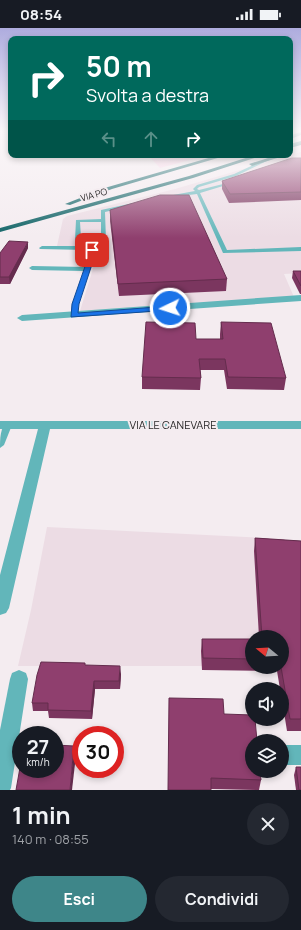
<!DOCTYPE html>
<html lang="it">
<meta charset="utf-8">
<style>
:root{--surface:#171b24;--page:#242831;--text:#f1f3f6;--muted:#9ea1a6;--accent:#3e8689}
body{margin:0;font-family:Manrope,sans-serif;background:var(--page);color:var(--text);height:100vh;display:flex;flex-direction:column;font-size:15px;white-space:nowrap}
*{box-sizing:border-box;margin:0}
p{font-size:13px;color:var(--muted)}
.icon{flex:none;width:22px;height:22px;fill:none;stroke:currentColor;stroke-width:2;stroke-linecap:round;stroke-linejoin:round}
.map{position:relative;height:762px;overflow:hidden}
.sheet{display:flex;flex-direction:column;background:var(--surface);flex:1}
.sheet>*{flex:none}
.banner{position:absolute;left:8px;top:8px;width:285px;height:122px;border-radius:8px;box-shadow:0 2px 6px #0003;background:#00695c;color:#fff;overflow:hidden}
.needle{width:26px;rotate:288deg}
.buttons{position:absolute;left:245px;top:602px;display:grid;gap:8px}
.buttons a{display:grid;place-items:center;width:44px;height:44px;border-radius:50%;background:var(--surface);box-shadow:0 2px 6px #0003;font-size:20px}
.speed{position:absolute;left:12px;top:698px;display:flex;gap:8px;font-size:20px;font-weight:700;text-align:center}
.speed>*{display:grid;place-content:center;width:52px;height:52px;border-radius:50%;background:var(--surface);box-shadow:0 2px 6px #0003;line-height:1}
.speed small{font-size:10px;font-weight:400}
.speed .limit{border:6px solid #d22;background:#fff;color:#111}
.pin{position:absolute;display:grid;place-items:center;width:34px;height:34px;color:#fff;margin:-17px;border-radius:8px;box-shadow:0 2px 6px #0006}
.me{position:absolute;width:44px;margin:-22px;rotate:266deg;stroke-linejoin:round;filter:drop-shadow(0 0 3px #0008)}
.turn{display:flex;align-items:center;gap:14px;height:84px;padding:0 12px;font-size:18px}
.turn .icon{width:52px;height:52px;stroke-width:2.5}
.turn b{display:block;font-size:28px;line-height:34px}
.lanes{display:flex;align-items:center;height:38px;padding:0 12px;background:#0003;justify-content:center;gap:20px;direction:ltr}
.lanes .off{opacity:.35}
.round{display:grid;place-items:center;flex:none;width:42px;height:42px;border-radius:21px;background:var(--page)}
.head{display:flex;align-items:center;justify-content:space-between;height:68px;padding:0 12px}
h1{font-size:24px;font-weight:700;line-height:30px}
.primary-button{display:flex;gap:8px;margin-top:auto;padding:8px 12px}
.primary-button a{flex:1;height:46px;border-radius:24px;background:var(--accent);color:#fff;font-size:16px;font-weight:700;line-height:46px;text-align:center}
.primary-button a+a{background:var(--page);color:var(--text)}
.status{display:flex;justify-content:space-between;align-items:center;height:28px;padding:0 20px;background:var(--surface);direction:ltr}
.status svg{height:11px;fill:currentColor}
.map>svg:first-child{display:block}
.built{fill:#ecdce4}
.green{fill:#f9d4e7}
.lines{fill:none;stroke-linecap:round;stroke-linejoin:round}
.lane{fill:#62b6ba;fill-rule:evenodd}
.street{fill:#62b6ba;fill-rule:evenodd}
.highway{fill:#0d6164;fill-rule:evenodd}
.wall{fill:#7b365f}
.shaded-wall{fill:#642c4d}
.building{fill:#8f3f6e;stroke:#642c4d}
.route{fill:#1a73e8;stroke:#114b97}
.labels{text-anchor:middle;stroke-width:4;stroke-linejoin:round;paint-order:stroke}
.far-street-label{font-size:9px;fill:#2a2829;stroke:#f4ecf0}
.street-label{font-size:11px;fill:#2a2829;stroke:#f4ecf0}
</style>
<div class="status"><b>08:54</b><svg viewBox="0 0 49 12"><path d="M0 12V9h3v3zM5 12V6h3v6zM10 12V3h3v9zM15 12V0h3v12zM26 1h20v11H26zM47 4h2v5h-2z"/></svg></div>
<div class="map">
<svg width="301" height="762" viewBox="0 0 301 762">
<rect width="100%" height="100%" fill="#f4ecf0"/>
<g class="built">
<path d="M 301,124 L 301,245 L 284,246 L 294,269 L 80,283 L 100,218 L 57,218 L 63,191 L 67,188 L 175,161 Z"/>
<path d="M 47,499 L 284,511 L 282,609 L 252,609 L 252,638 L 18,638 L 31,582 Z"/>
</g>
<path class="green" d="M 148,127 L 209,127 L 160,140 Z"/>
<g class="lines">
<g class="lane">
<path d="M 268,130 L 271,131 L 236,148 L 199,159 L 197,161 L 199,162 L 231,154 L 233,155 L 200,165 L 227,222 L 301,219 L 301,223 L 223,225 L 197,166 L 164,170 L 162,169 L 195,163 L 193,161 L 197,157 L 234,146 Z"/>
<path d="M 133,175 L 135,176 L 135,177 L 105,184 L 106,212 L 78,214 L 75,212 L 76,192 L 101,191 L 101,182 ZM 80,194 L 101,194 L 101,210 L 81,210 Z"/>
<path d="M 42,218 L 86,218 L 95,222 L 96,225 L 78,276 L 76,288 L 74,289 L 71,287 L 72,276 L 84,243 L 32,242 L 29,240 L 32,238 L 85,239 L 90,225 L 90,223 L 86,222 L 40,221 L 39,220 Z"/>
<path d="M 8,394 L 12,397 L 4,417 L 0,420 C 0,411 0,398 8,394 Z"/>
</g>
<g class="street">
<path d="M 301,267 L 301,273 L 22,293 L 17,290 L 22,287 Z"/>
<path d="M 0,393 L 301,393 L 301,401 L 50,401 L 9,580 L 6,585 L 0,587 L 0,547 L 38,401 L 0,401 Z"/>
<path d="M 19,642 L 26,645 L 28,651 L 11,760 L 10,762 L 0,762 L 0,702 L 10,651 L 12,645 Z"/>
<rect x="282" y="717" width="19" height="20"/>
</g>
<g class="highway">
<path d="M 301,104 L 301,107 L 290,111 L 290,107 Z"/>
<path d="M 301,113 L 301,117 L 290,120 L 290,116 Z"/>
<path d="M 219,127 L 228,127 L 112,161 L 70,177 L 65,176 L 108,159 Z"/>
<path d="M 255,127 L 264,127 L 193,150 L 0,204 L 0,200 L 189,148 Z"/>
<path d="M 278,127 L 287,127 L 252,138 L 249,136 Z"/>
</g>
</g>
<g class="wall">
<path d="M 301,130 L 301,172 L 229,175 L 222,161 L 222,153 Z"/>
<path d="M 110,182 L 227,251 L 226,263 L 119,268 L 110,193 Z"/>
<path d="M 28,220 L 10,256 L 0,256 L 0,225 Z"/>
<path d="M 293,243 L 301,243 L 301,266 L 300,266 L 292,250 Z"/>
<path d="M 221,294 L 286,350 L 284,362 L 227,361 L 224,342 L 200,342 L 201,350 L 200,362 L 142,361 L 142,349 L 196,311 L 220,311 L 220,306 Z"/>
<path d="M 255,510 L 301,513 L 301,703 L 287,703 L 282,672 L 282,661 L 280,661 L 277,643 L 202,642 L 201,623 L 202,611 L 252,611 L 252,639 L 282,639 L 282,609 L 259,609 L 254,523 Z"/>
<path d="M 85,637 L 121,646 L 120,661 L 95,661 L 92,691 L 49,690 L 48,683 L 33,683 L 32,675 Z"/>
<path d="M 224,686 L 261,752 L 259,762 L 211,761 L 168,762 Z"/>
<path d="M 296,739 L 301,762 L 296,762 L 294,747 Z"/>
</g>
<g class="shaded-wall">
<path d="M 28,214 L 28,220 L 10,256 L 9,249 Z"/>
<path d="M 120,638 L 121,646 L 120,661 L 119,653 Z"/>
<path d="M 94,653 L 95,661 L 92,691 L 91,683 Z"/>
<path d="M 74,718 L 76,727 L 72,762 L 70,762 Z"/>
</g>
<g class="building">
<path d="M 292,130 L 301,130 L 301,164 L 230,166 L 222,153 Z"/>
<path d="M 160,167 L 189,167 L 227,251 L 118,256 L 110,182 Z"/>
<path d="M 9,213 L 28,214 L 9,249 L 0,249 L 0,225 Z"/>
<path d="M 293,243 L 301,243 L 301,258 Z"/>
<path d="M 146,294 L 195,295 L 196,311 L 223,311 L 221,294 L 271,295 L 286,350 L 228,349 L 225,331 L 199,331 L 201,350 L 142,349 Z"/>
<path d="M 255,510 L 301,513 L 301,691 L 290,691 L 281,639 L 282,639 L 282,609 L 262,609 Z"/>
<path d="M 202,611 L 252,611 L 252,631 L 203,630 Z"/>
<path d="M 41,634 L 85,635 L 85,637 L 120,638 L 119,653 L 94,653 L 91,683 L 48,682 L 48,675 L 32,675 L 37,647 Z"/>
<path d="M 169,670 L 223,671 L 224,686 L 252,687 L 252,691 L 255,691 L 257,713 L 252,713 L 252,743 L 260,743 L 261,752 L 211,750 L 211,762 L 168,762 Z"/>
<path d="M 55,717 L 74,718 L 70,762 L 16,762 L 21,734 L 21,741 L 55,741 Z"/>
<path d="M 296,739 L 301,739 L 301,762 L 299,762 Z"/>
</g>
<linearGradient id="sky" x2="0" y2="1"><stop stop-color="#aeacde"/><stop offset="0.49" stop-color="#faf6f8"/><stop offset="1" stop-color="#faf6f8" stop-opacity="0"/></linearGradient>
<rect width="301" height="210" fill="url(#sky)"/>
<path class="route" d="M 90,220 L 94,220 L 96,224 L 79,276 L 78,285 L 170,278 L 173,280 L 172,282 L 71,289 L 72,276 L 90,224 Z"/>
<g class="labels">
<g class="far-street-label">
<text transform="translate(94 167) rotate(-16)" y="3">VIA PO</text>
</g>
<g class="street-label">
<text x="173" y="401">VIA LE CANEVARE</text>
</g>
</g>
</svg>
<div class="buttons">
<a><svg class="needle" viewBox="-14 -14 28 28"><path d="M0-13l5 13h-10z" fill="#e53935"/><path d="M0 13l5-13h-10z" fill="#9ea1a6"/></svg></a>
<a><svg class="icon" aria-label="sound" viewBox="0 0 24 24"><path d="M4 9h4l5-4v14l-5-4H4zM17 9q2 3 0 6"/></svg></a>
<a><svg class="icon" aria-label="layers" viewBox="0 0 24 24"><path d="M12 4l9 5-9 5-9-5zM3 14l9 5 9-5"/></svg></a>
</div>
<div class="speed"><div>27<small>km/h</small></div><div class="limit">30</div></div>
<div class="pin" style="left:92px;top:222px;background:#d93025"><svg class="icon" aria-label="arrive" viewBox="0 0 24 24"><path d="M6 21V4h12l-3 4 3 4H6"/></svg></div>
<svg class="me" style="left:170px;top:280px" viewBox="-20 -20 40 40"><circle r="17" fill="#1a73e8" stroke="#fff" stroke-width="3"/><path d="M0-11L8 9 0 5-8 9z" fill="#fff"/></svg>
<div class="banner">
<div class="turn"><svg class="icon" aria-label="right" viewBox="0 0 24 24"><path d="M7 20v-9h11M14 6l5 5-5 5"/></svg><div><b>50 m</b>Svolta a destra</div></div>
<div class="lanes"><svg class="icon off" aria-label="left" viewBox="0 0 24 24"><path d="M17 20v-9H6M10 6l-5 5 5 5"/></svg><svg class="icon off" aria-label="ahead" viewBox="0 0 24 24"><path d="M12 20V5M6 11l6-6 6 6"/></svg><svg class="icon" aria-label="right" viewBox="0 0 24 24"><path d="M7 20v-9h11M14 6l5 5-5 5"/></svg></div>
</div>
</div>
<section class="sheet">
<div class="head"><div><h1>1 min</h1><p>140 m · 08:55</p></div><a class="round"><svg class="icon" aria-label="close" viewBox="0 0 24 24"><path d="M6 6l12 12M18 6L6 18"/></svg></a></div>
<div class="primary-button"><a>Esci</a><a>Condividi</a></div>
</section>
